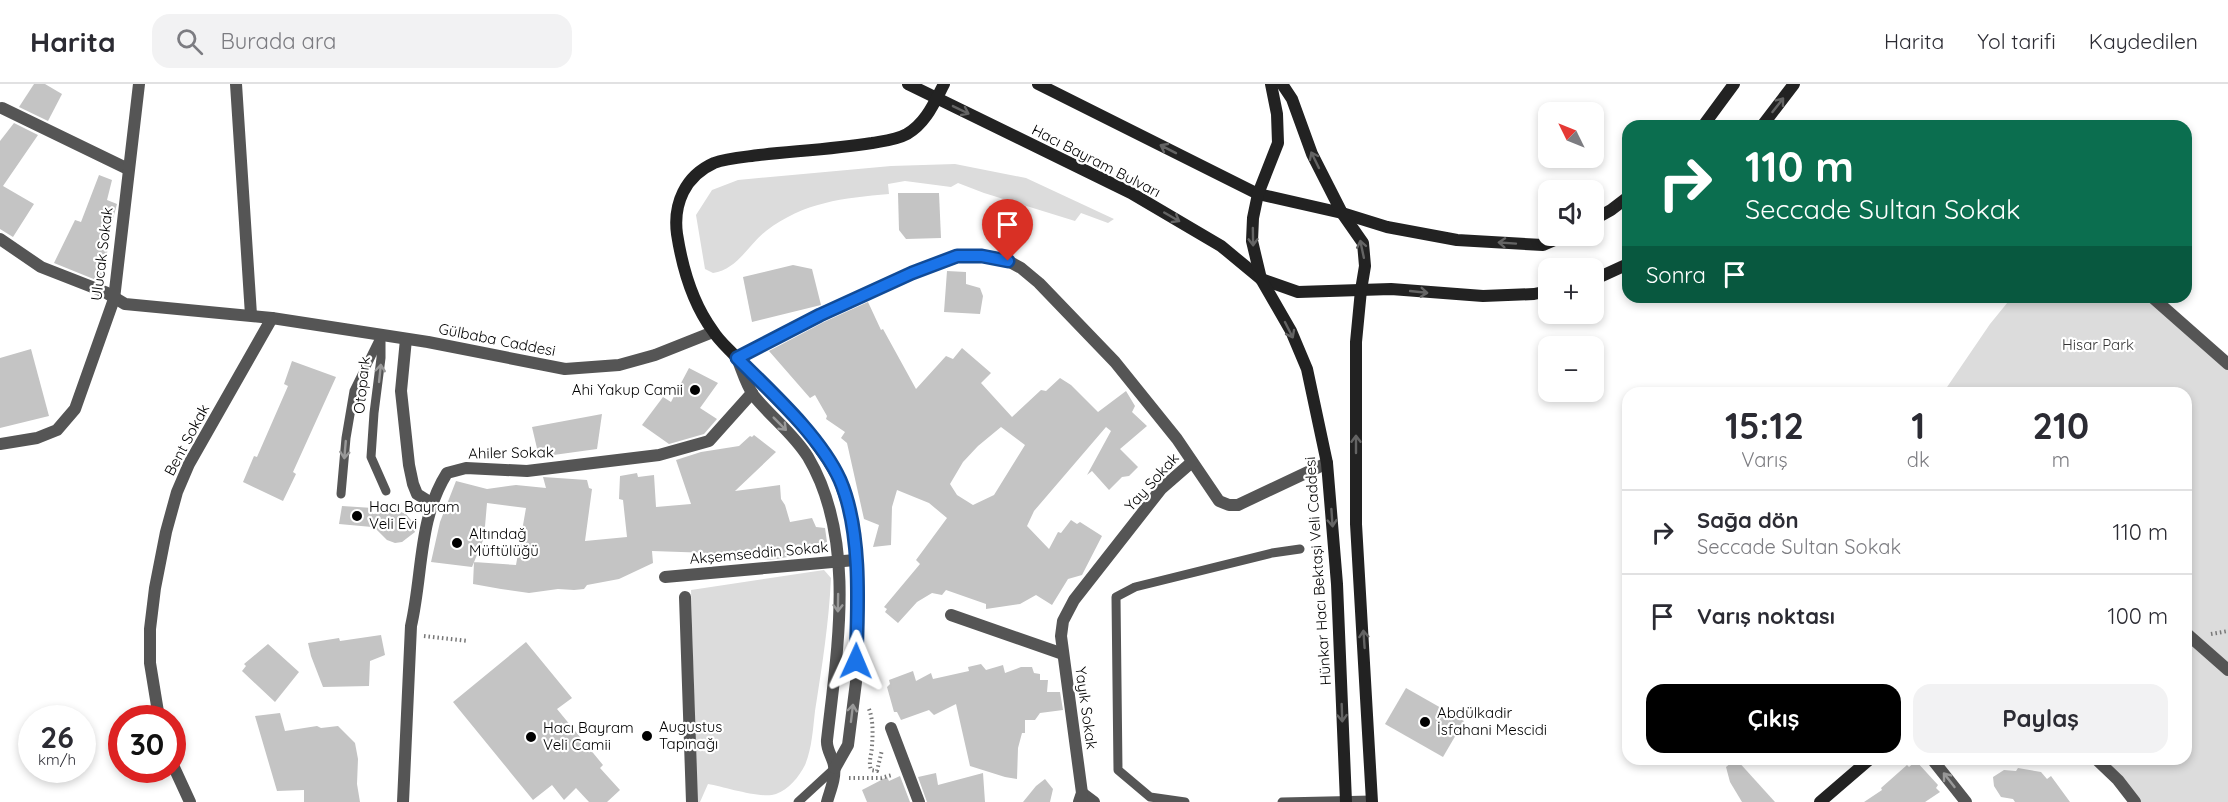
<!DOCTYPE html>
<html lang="tr">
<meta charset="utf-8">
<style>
:root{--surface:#fff;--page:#f2f2f3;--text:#2b2b33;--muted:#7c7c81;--line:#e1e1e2;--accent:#000}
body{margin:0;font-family:Quicksand,sans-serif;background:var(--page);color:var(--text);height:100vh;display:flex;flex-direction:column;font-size:22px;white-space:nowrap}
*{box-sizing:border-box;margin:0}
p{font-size:20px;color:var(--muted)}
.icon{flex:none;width:33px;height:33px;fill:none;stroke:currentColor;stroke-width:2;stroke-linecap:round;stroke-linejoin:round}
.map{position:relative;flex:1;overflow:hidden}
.drawer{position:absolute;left:1622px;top:303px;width:570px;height:378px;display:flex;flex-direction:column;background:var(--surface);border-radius:18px;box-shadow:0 3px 9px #0003}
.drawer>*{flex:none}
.hud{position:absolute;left:1622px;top:36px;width:570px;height:183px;border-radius:18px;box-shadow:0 3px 9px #0003;background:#0b6e4f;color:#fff;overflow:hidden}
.needle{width:39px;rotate:313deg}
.tools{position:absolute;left:1538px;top:18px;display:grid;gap:12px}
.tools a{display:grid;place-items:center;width:66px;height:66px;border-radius:12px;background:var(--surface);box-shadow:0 3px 9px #0003;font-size:30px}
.speed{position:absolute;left:18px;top:621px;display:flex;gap:12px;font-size:30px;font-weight:700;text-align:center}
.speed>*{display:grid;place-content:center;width:78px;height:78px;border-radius:50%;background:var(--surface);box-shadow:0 3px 9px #0003;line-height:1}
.speed small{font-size:15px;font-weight:400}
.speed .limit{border:9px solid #d22;background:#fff;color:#111}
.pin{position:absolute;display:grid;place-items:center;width:51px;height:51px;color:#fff;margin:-62px -26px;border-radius:50% 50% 50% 0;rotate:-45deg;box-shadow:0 0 6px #0007}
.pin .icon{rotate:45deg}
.me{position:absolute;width:66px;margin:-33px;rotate:1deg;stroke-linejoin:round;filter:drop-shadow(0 0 4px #0008)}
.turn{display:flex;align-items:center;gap:21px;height:126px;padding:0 24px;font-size:27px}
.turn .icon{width:78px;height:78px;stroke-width:2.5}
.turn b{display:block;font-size:42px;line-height:51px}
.then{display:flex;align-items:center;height:57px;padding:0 24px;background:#0003;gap:12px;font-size:22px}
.eta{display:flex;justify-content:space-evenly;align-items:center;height:102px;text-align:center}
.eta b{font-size:36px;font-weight:800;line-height:42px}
.action{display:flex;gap:12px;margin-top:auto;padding:12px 24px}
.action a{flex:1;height:69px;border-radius:18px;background:var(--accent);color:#fff;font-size:24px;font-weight:800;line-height:69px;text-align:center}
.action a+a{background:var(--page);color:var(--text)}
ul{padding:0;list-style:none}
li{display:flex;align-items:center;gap:18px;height:84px;padding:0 24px;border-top:2px solid var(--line)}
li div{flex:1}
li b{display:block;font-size:22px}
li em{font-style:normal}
header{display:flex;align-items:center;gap:36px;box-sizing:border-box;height:84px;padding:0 30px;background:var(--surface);border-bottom:2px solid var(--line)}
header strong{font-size:28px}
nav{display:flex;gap:33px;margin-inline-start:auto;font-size:21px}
.search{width:420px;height:54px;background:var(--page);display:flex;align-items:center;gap:15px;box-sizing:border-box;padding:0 21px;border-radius:18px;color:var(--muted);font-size:22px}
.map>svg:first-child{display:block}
.green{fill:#dcdcdc}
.building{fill:#c4c4c4;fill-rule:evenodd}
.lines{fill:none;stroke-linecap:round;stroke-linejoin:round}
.path{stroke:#777;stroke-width:4;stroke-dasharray:1.5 3;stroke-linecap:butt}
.lane{stroke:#555;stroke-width:9}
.street{stroke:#555;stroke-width:12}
.secondary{stroke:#222;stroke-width:12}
.oneway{stroke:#646464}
.oneway2{stroke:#999}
.route-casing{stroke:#114b97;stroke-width:15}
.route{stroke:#1a73e8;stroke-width:10}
.poi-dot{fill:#000;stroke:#fff;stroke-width:2}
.labels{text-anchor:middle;stroke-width:4.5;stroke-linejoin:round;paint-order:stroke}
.street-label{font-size:15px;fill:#000;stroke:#fff}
.park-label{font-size:15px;fill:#333;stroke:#fff}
.poi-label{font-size:15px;fill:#000;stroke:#fff;text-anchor:start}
</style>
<header>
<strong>Harita</strong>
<div class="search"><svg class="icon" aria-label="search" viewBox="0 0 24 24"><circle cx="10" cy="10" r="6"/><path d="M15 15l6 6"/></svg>Burada ara</div>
<nav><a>Harita</a><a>Yol tarifi</a><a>Kaydedilen</a></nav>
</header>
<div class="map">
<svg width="2228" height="718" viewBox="0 0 2228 718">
<rect width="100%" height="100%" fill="#fff"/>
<g class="green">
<path d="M 955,80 L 1026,94 L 1114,135 L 1108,139 L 1081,129 L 1075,137 L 984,109 L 958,99 L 951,103 L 905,97 L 888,100 L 889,110 C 843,114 804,118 766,147 C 748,161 738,185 713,189 L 705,185 L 696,131 L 712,106 L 738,96 L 891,82 Z"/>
<path d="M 2012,213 L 2152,213 L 2228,280 L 2228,718 L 2135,718 L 2096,675 L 2186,675 L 2186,309 L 1943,309 L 1990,240 Z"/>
<path d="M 824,486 L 831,494 C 829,538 822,583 815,627 C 813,644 812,665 805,681 C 799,693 788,706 776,710 C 761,715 725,703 708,700 L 700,718 L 697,718 L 691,506 Z"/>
</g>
<g class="building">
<path d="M 34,0 L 45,0 L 62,10 L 48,37 L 19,23 Z"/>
<path d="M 14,39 L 38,51 L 3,102 L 34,120 L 13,153 L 0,145 L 0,57 Z"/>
<path d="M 99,91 L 112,96 L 107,116 L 117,120 L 110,146 L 105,185 L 104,184 L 101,198 L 54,179 L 75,136 L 81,138 Z"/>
<path d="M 898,109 L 939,109 L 941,154 L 906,155 L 899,146 Z"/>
<path d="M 793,181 L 812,185 L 821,221 L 752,238 L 743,193 Z"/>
<path d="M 947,187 L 966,188 L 966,200 L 980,204 L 983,212 L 980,230 L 944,228 Z"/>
<path d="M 868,218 L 881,246 L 883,245 L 916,305 L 946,272 L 953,275 L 962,264 L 991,289 L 981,299 L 1012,333 L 1041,306 L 1046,307 L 1060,294 L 1071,301 L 1098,328 L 1126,307 L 1135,322 L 1132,328 L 1147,342 L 1120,365 L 1138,383 L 1129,392 L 1122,393 L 1109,406 L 1092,387 L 1087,391 L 1111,347 L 1106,343 L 1034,427 L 1027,442 L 1049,465 L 1058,448 L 1061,449 L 1071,436 L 1077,440 L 1080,438 L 1102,452 L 1082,491 L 1068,495 L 1052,521 L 1036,511 L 1020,520 L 986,525 L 986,520 L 946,506 L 942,511 L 932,509 L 917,518 L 898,539 L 885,528 L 887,525 L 884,523 L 920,480 L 916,476 L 947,434 L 929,419 L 897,406 L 892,423 L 891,461 L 873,463 L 879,441 L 864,435 L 847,359 L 841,354 L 845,348 L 826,335 L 827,332 L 815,311 L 810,314 L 769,267 L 824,238 ZM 1001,343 L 1025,361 L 994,411 L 973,421 L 957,411 L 950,400 L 963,378 L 978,362 Z"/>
<path d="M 31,265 L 49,332 L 0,344 L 0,274 Z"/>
<path d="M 292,277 L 336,293 L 293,388 L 296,390 L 283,417 L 243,398 L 254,372 L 257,373 L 288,302 L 284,300 Z"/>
<path d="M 689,284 L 718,299 L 700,324 L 717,335 L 704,350 L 669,360 L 642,341 L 663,313 L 671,318 Z"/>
<path d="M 602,330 L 597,365 L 539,373 L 532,343 Z"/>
<path d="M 754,351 L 776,368 L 735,407 L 780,401 L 781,415 L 785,421 L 790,438 L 812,434 L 816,443 L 825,444 L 828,465 L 777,475 L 765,476 L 764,470 L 710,477 L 710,469 L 652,467 L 653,479 L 619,495 L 587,501 L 584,505 L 574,506 L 558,505 L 529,509 L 501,505 L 473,500 L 474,478 L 516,481 L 526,424 L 487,419 L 484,454 L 472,483 L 431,478 L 440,438 L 456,397 L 487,405 L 516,401 L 546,404 L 543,393 L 587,396 L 589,404 L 592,405 L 585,457 L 627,453 L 623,416 L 619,415 L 620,392 L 637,389 L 638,393 L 654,391 L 656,423 L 691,420 L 676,376 L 701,368 L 739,362 L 750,352 L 752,353 Z"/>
<path d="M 342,422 L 373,424 L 373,430 L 398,427 L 406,430 L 411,436 L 415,448 L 402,458 L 395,459 L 387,456 L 372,441 L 372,443 L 339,440 Z"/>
<path d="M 381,551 L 385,571 L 370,577 L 369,602 L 323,603 L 311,572 L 308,559 L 339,554 L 340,557 Z"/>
<path d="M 526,558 L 572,614 L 557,625 L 603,681 L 600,684 L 620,706 L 607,718 L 589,718 L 576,704 L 564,716 L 552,701 L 533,716 L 453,618 Z"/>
<path d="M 268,560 L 299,588 L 275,618 L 242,587 L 246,582 L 244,580 Z"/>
<path d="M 981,580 L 986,586 L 1003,581 L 1005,589 L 1021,583 L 1032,583 L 1034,589 L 1040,590 L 1040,596 L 1048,596 L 1047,608 L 1060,608 L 1063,626 L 1040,629 L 1035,636 L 1025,636 L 1025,649 L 1022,649 L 1018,664 L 1017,695 L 1005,693 L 970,682 L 956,620 L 934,631 L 929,626 L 901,636 L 897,628 L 894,628 L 887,603 L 890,600 L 889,596 L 913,587 L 916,597 L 931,589 L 933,595 L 969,587 L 968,583 Z"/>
<path d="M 1406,604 L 1464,637 L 1443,673 L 1385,640 Z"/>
<path d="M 280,629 L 285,647 L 317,642 L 321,644 L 338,642 L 355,659 L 358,675 L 357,700 L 360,718 L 304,718 L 304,706 L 277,707 L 255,632 Z"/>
<path d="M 1736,675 L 1775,718 L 1742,718 L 1730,698 L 1726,683 Z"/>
<path d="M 1916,677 L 1938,701 L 1936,704 L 1940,708 L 1925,718 L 1864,718 L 1882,706 L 1881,704 L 1907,681 L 1909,683 Z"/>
<path d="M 2018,684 L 2041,688 L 2047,695 L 2051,692 L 2070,718 L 2015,718 L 2013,715 L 2001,713 L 1994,702 L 1993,693 L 2004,686 L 2016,687 Z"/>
<path d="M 936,689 L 938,701 L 983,689 L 985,718 L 927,718 L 918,693 Z"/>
<path d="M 900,692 L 910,718 L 867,718 L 862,706 L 887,693 L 889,697 Z"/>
<path d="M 1045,695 L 1053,705 L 1050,718 L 1023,718 L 1036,702 Z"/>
</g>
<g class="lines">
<g class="path">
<path d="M 2211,550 L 2228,547"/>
<path d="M 424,552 L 468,557"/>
<path d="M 869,625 C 873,635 873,649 872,661 C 872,670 868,677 871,686 L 877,687 L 882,666"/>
<path d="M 849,694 L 881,694 L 892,691"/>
</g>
<g class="lane">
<path d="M 381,254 L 381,274 L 374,329 L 371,373 L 386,407"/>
<path d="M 341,410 L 346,354 L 354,307 L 381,252"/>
<path d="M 798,718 L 835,684"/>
<path d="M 1185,718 L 1150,713 L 1118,686 L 1116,513 L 1135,503 L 1272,469 L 1300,465"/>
<path d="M 1282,718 L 1372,716"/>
</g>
<g class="street">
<path d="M 236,0 L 251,231"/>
<path d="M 2,24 L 128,85"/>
<path d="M 0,155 L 41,183 L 105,208 L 125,220 L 272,234 L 428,258 L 565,285 L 619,281 L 655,271 L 713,248"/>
<path d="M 2152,213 L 2228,280"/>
<path d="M 406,255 L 401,307 L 409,381 L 413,400 L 417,410 L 433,420"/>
<path d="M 737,274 L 820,231 L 912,189 L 957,173 L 974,171 L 1008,177 L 1021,184 L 1039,199 L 1115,278 L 1177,355 L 1219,417 L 1229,421 L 1238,421 L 1327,379"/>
<path d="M 737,274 C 742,286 746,301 754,312 C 771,333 794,350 808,373 C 857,456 837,566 827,656 C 826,666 833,673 834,682 C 836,694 830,707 827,718"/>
<path d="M 742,279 L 804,343 L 827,375 L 839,395 L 850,428 L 855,452 L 857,503 L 856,598 L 848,661 L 835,684"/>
<path d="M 0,360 L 37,354 L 57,346 L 75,325 L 114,215 L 139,0"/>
<path d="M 665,493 L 855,476"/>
<path d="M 685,513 L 692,718"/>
<path d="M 951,531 L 1063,570"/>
<path d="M 2186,549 L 2228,586"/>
<path d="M 159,634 L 150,579 L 150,545 L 155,504 L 166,448 L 177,408 L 189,380 L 272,234"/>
<path d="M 891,644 L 919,718"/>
<path d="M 1932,675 L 1966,718"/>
<path d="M 2096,675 L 2118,696 L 2135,718"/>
<path d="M 172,679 L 190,718"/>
<path d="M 1082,709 L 1094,718"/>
<path d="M 403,718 L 411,542 C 423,490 418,435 447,389 L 466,384 L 527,387 L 659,371 L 709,357 L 752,309"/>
<path d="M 1079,718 L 1082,709 L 1061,552 L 1063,537 L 1074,516 L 1161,405 L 1192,378"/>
</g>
<g class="secondary">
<path d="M 908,0 L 1131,109 L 1221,162 L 1261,195 L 1298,208 L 1391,205 L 1483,212 L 1534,210 L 1548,207"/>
<path d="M 1038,0 L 1258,110 L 1342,129 L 1387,143 L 1457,156 L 1543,161 L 1564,152"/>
<path d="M 1271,0 L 1277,30 L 1278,59 L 1258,110 L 1253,134 L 1252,157 L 1261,195 L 1291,247 L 1307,285 L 1327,379 L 1337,500 L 1346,718"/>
<path d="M 1282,0 L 1292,15 L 1312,70 L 1342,129 L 1363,159 L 1365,182 L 1361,206 L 1356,258 L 1356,440 L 1372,718"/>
<path d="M 1703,42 L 1734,0"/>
<path d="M 1762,42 L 1794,0"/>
<path d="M 1593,136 L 1611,126 L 1628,113"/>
<path d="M 1593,196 L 1628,180"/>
<path d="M 737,274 C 729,265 719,257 713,247 C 693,220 682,182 677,150 C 673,120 685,92 714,79 C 727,74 745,73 759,71 C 796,67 834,65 872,59 C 883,57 896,56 907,50 C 926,39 934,19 944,0"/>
<path d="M 1820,718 L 1870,675"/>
</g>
</g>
<defs><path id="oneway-shaft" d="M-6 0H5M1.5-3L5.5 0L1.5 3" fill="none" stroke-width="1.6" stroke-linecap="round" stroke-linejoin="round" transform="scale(1.5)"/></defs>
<g class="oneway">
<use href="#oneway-shaft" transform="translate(1778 21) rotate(-52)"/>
<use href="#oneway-shaft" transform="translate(961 26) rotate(26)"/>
<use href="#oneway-shaft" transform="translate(1168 65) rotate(-153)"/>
<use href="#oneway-shaft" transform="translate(1315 76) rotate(-116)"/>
<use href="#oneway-shaft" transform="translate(1172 133) rotate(30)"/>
<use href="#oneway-shaft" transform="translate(1253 153) rotate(89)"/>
<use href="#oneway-shaft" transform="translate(1507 159) rotate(-176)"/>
<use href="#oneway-shaft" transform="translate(1362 165) rotate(-102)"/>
<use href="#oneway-shaft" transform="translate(1419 208) rotate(6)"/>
<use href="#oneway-shaft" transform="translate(1289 246) rotate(63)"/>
<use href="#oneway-shaft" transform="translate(1356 360) rotate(-90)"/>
<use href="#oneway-shaft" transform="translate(1332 434) rotate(86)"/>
<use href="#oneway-shaft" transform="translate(1364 555) rotate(-94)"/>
<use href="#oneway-shaft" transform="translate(1342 629) rotate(88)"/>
</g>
<g class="oneway2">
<use href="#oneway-shaft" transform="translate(380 289) rotate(-84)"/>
<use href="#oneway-shaft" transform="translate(780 340) rotate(45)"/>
<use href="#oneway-shaft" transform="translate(345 366) rotate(95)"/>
<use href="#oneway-shaft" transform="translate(838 519) rotate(91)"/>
<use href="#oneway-shaft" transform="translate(852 629) rotate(-83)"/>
<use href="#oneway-shaft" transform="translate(1949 696) rotate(-128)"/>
</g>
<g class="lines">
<g class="route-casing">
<path id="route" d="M 856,577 C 858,522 862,447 840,396 C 820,352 771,308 737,274 L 820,231 L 912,189 L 957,172 L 982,172 L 1008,177"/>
</g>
<use href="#route" class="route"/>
</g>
<g class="poi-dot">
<circle cx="695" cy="306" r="6"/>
<circle cx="357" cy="432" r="6"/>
<circle cx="457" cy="459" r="6"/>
<circle cx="1425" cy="638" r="6"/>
<circle cx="647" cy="652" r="6"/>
<circle cx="531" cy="653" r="6"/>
</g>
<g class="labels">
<g class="street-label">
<text transform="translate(1096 77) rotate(27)" y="5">Hacı Bayram Bulvarı</text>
<text transform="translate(102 170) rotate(-83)" y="5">Ulucak Sokak</text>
<text transform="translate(497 256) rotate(11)" y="5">Gülbaba Caddesi</text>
<text transform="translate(362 301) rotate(-84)" y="5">Otopark</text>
<text transform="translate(187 356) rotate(-62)" y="5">Bent Sokak</text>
<text transform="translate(511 369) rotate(-1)" y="5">Ahiler Sokak</text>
<text transform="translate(1152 398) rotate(-48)" y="5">Yay Sokak</text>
<text transform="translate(759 469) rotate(-5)" y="5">Akşemseddin Sokak</text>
<text transform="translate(1318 487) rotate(-94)" y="5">Hünkar Hacı Bektaşi Veli Caddesi</text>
<text transform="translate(1086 624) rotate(82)" y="5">Yayık Sokak</text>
</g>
<g class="park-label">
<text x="2098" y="266">Hisar Park</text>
</g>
<g class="poi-label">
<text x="683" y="311" text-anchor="end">Ahi Yakup Camii</text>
<text x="369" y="428">Hacı Bayram<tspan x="369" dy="17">Veli Evi</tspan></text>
<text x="469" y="455">Altındağ<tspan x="469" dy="17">Müftülüğü</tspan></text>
<text x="1437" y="634">Abdülkadir<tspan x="1437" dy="17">İsfahani Mescidi</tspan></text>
<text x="659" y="648">Augustus<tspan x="659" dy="17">Tapınağı</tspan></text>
<text x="543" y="649">Hacı Bayram<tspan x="543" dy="17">Veli Camii</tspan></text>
</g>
</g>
</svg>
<div class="tools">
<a><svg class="needle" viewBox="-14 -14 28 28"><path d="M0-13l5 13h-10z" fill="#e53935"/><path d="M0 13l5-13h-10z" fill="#7c7c81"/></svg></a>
<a><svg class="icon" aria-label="sound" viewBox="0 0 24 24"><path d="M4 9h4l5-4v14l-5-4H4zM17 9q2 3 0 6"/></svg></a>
<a>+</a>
<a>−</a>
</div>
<div class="speed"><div>26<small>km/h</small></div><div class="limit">30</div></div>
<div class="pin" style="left:1008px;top:177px;background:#d93025"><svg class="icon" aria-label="arrive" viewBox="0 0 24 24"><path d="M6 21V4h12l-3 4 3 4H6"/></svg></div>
<svg class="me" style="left:856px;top:577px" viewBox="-20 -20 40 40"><path d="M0-17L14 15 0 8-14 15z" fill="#1a73e8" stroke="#fff" stroke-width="4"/></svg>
<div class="hud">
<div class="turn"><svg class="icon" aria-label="right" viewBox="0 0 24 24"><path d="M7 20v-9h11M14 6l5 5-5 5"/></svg><div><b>110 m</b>Seccade Sultan Sokak</div></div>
<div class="then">Sonra<svg class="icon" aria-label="arrive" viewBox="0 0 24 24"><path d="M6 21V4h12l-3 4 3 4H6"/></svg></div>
</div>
<section class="drawer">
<div class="eta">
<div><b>15:12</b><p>Varış</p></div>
<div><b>1</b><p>dk</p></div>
<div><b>210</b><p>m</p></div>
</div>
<ul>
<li><svg class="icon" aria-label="right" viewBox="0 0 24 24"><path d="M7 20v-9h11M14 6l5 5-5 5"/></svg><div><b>Sağa dön</b><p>Seccade Sultan Sokak</p></div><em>110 m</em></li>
<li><svg class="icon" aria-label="arrive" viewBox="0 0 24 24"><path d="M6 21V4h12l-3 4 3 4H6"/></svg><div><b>Varış noktası</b></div><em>100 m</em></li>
</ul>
<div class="action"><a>Çıkış</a><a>Paylaş</a></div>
</section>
</div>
